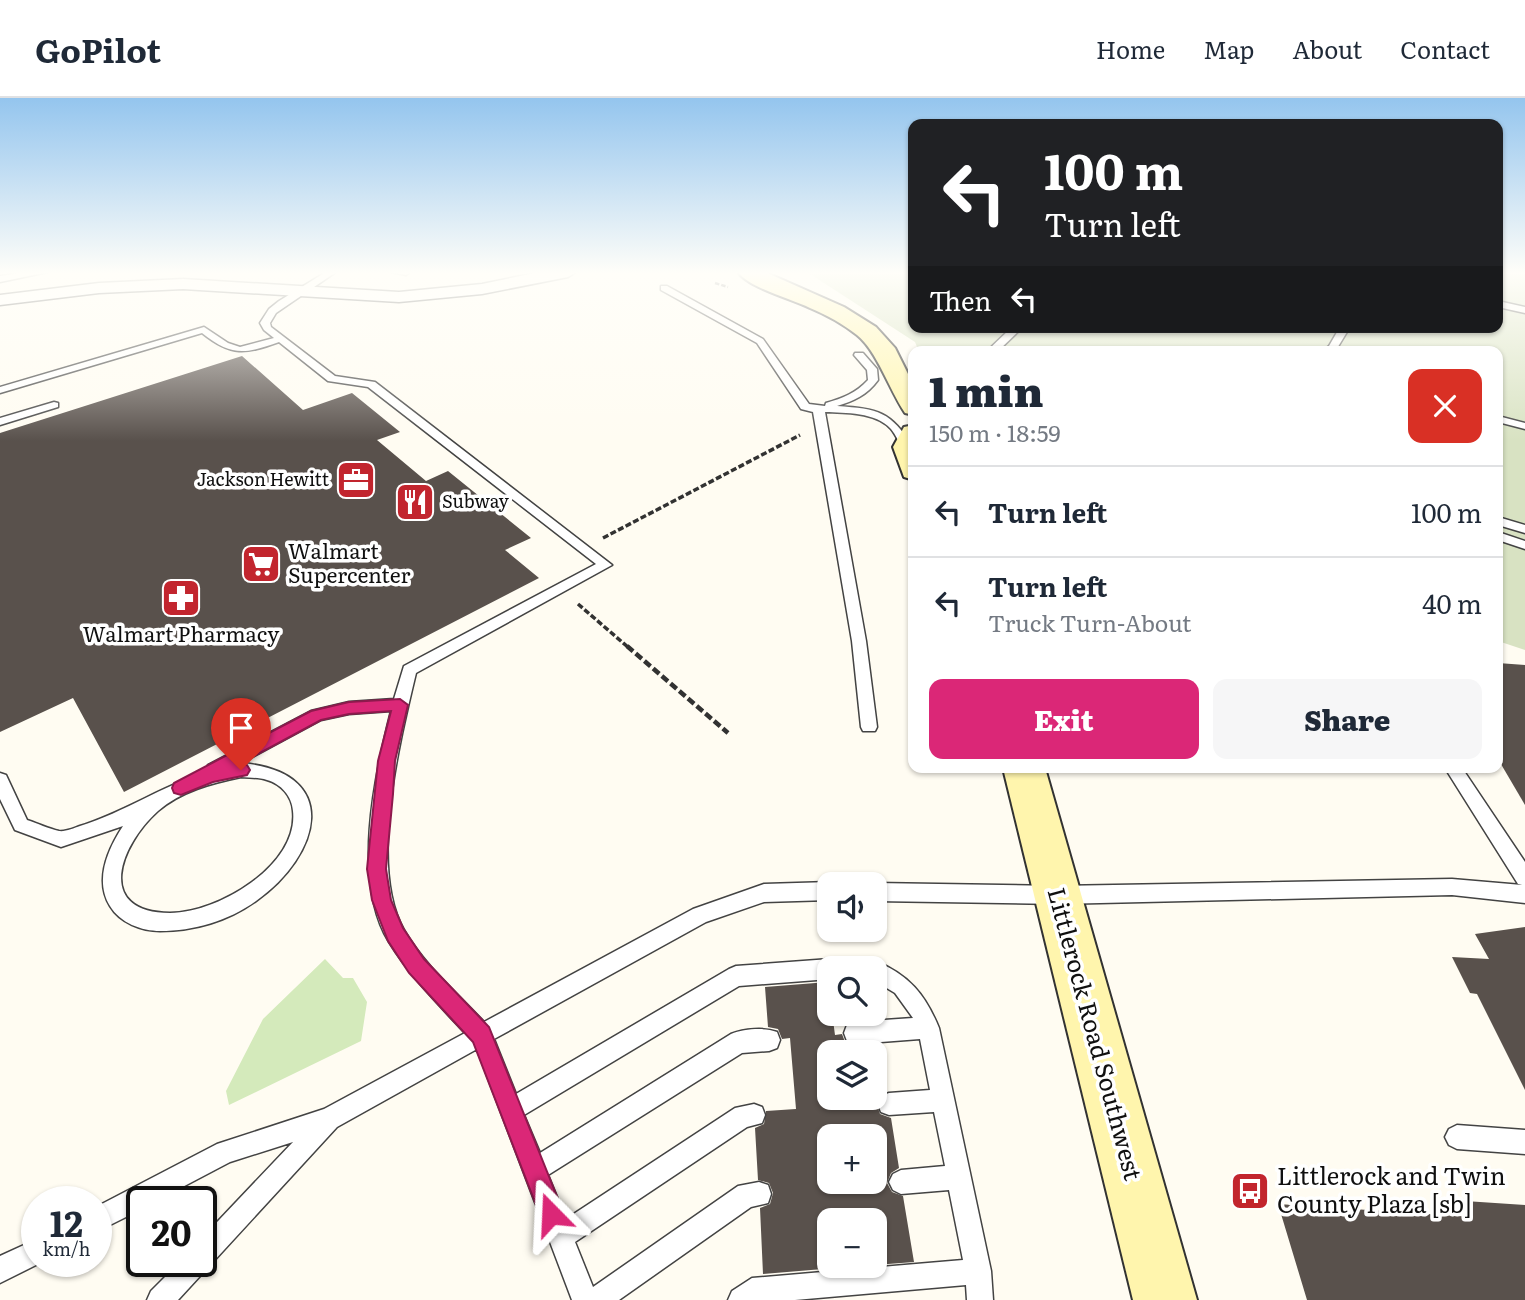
<!DOCTYPE html>
<meta charset="utf-8">
<style>
:root{--surface:#fff;--page:#f6f6f7;--text:#1f2937;--muted:#747a83;--line:#e0e1e3;--accent:#db2777}
body{margin:0;font-family:Literata,serif;background:var(--page);color:var(--text);height:100vh;display:flex;flex-direction:column;font-size:26px;white-space:nowrap}
*{box-sizing:border-box;margin:0}
p{font-size:23px;color:var(--muted)}
.icon{flex:none;width:38px;height:38px;fill:none;stroke:currentColor;stroke-width:2;stroke-linecap:round;stroke-linejoin:round}
.map{position:relative;flex:1;overflow:hidden}
.panel{position:absolute;left:908px;top:248px;width:595px;height:427px;display:flex;flex-direction:column;background:var(--surface);border-radius:14px;box-shadow:0 2px 5px #0004}
.panel>*{flex:none}
.banner{position:absolute;left:908px;top:21px;width:595px;height:214px;border-radius:14px;box-shadow:0 2px 5px #0004;background:#202124;color:#fff;overflow:hidden}
.tools{position:absolute;left:817px;top:774px;display:grid;gap:14px}
.tools a{display:grid;place-items:center;width:70px;height:70px;border-radius:14px;background:var(--surface);box-shadow:0 2px 5px #0004;font-size:35px}
.speed{position:absolute;left:21px;top:1088px;display:flex;gap:14px;font-size:35px;font-weight:700;text-align:center}
.speed>*{display:grid;place-content:center;width:91px;height:91px;border-radius:50%;background:var(--surface);box-shadow:0 2px 5px #0004;line-height:1}
.speed small{font-size:18px;font-weight:400}
.speed .limit{border:4px solid #111;border-radius:10px;background:#fff;color:#111}
.pin{position:absolute;display:grid;place-items:center;width:60px;height:60px;color:#fff;margin:-72px -30px;border-radius:50% 50% 50% 0;rotate:-45deg;box-shadow:0 0 7px #0007}
.pin .icon{rotate:45deg}
.me{position:absolute;width:77px;margin:-38px;rotate:339deg;stroke-linejoin:round;filter:drop-shadow(0 0 5px #0008)}
.turn{display:flex;align-items:center;gap:24px;height:147px;padding:0 21px;font-size:32px}
.turn .icon{width:91px;height:91px;stroke-width:2.5}
.turn b{display:block;font-size:49px;line-height:60px}
.then{display:flex;align-items:center;height:66px;padding:0 21px;background:#0003;gap:14px;font-size:26px}
.round{display:grid;place-items:center;flex:none;width:74px;height:74px;border-radius:14px;background:var(--page)}
.head{display:flex;align-items:center;justify-content:space-between;height:119px;padding:0 21px}
h1{font-size:42px;font-weight:800;line-height:52px}
.cta{display:flex;gap:14px;margin-top:auto;padding:14px 21px}
.cta a{flex:1;height:80px;border-radius:14px;background:var(--accent);color:#fff;font-size:28px;font-weight:800;line-height:80px;text-align:center}
.cta a+a{background:var(--page);color:var(--text)}
ul{padding:0;list-style:none}
li{display:flex;align-items:center;gap:21px;height:91px;padding:0 21px;border-top:2px solid var(--line)}
li div{flex:1}
li b{display:block;font-size:26px}
li em{font-style:normal}
header{display:flex;align-items:center;gap:42px;box-sizing:border-box;height:98px;padding:0 35px;background:var(--surface);border-bottom:2px solid var(--line)}
header strong{font-size:33px}
nav{display:flex;gap:38px;margin-inline-start:auto;font-size:24px}
.map>svg:first-child{display:block}
.green{fill:#d4eabb}
.cemetery{fill:#d8e2c2}
.building{fill:#59514c;fill-rule:evenodd}
.lines{fill:none;stroke-linecap:round;stroke-linejoin:round}
.lane-casing{stroke:#434343;stroke-width:3}
.street-casing{stroke:#434343;stroke-width:3}
.secondary-casing{stroke:#323232;stroke-width:4}
.path-far2{stroke:#323232;stroke-width:2.5;stroke-dasharray:4.5 2;stroke-linecap:butt}
.path-far1{stroke:#323232;stroke-width:3.5;stroke-dasharray:6 2.5;stroke-linecap:butt}
.path{stroke:#323232;stroke-width:4.5;stroke-dasharray:8 3.5;stroke-linecap:butt}
.lane{fill:#fff;fill-rule:evenodd}
.street{fill:#fff;fill-rule:evenodd}
.secondary{fill:#fff5ad;fill-rule:evenodd}
.route{fill:#db2777;stroke:#8e194d;stroke-width:2}
.labels{text-anchor:middle;stroke-width:7;stroke-linejoin:round;paint-order:stroke}
.far-poi-label{font-size:18px;fill:#101010;stroke:#fff;text-anchor:end}
.poi-label{font-size:21px;fill:#101010;stroke:#fff;text-anchor:start}
.near-street-label{font-size:24px;fill:#101010;stroke:#fff}
.near-poi-label{font-size:24px;fill:#101010;stroke:#fff;text-anchor:start}
</style>
<header>
<strong>GoPilot</strong>
<nav><a>Home</a><a>Map</a><a>About</a><a>Contact</a></nav>
</header>
<div class="map">
<svg width="1525" height="1202" viewBox="0 0 1525 1202">
<rect width="100%" height="100%" fill="#fffcf2"/>
<path class="green" d="M 325,861 L 343,880 L 353,880 L 367,904 L 361,943 L 229,1007 L 226,993 L 263,921 Z"/>
<path class="cemetery" d="M 807,174 L 913,174 L 914,229 L 1498,229 L 1498,174 L 1525,174 L 1525,552 L 1498,543 L 1498,254 L 919,254 L 915,244 Z"/>
<g class="building">
<path d="M 242,258 L 303,312 L 352,295 L 400,334 L 377,342 L 426,383 L 448,373 L 531,440 L 505,452 L 539,480 L 124,694 L 73,600 L 0,634 L 0,335 Z"/>
<path d="M 1498,565 L 1525,567 L 1525,707 L 1498,661 Z"/>
<path d="M 1525,829 L 1525,992 L 1477,896 L 1470,895 L 1452,859 L 1489,861 L 1475,836 Z"/>
<path d="M 828,884 L 830,915 L 832,915 L 835,937 L 842,936 L 845,944 L 857,948 L 858,954 L 830,954 L 830,999 L 865,999 L 865,1005 L 876,1004 L 880,1016 L 891,1020 L 899,1070 L 891,1075 L 887,1085 L 892,1094 L 903,1098 L 914,1164 L 875,1167 L 875,1122 L 830,1122 L 830,1167 L 871,1167 L 763,1176 L 760,1110 L 770,1106 L 773,1095 L 769,1085 L 758,1082 L 755,1030 L 764,1026 L 766,1013 L 796,1011 L 790,940 L 782,941 L 778,931 L 768,929 L 765,889 ZM 830,1038 L 875,1038 L 875,1083 L 830,1083 Z"/>
<path d="M 1465,1103 L 1525,1107 L 1525,1202 L 1307,1202 L 1278,1106 L 1473,1119 Z"/>
</g>
<g class="lines">
<g class="lane-casing">
<g id="lane">
<path d="M 26,174 L 48,174 L 0,184 L 0,178 Z"/>
<path d="M 326,174 L 336,174 L 276,215 L 270,225 L 271,229 L 335,278 L 375,284 L 612,467 L 416,575 C 400,642 368,769 404,832 C 424,867 457,895 484,924 L 693,811 L 764,786 L 830,784 L 833,786 L 830,786 L 830,802 L 764,804 L 706,824 L 494,941 L 516,996 L 729,871 L 736,868 L 830,861 L 837,864 L 840,870 L 830,870 L 830,881 L 739,888 L 524,1017 L 540,1055 L 731,936 C 744,931 764,929 777,934 L 780,942 L 777,950 L 769,953 L 742,955 L 548,1077 L 566,1121 L 735,1010 L 754,1006 L 762,1009 L 765,1017 L 762,1025 L 747,1029 L 575,1144 L 593,1189 L 738,1088 L 759,1084 L 768,1087 L 771,1096 L 768,1105 L 751,1109 L 619,1202 L 572,1202 L 477,951 L 337,1029 L 178,1202 L 147,1202 L 151,1193 L 180,1164 L 201,1164 L 201,1141 L 293,1044 L 230,1064 L 154,1104 L 142,1104 L 142,1111 L 96,1134 L 96,1109 L 217,1046 L 324,1011 L 465,935 C 438,906 410,878 389,844 C 352,783 374,680 391,613 L 349,616 L 321,622 L 241,665 C 344,674 320,758 256,803 C 228,823 194,833 160,833 C 142,833 120,825 110,808 C 94,782 108,751 123,728 L 61,749 L 15,732 L 0,701 L 0,675 L 6,677 L 27,722 C 37,725 49,731 59,733 C 65,734 74,730 80,728 C 125,714 162,688 206,674 L 208,667 L 311,613 L 349,604 L 394,601 L 404,568 L 596,466 L 368,289 L 328,283 L 279,244 C 245,256 232,259 202,235 L 0,295 L 0,289 L 204,229 L 228,245 L 240,249 L 274,240 L 264,232 L 260,225 L 269,211 L 279,203 ZM 241,679 C 249,680 259,679 267,682 C 281,686 292,698 293,713 C 299,767 218,815 170,815 C 94,814 120,747 158,713 C 181,693 212,685 241,679 Z"/>
<path d="M 391,174 L 410,174 L 406,177 Z"/>
<path d="M 661,188 L 667,188 L 763,241 L 809,306 L 825,308 L 826,305 C 843,300 856,295 868,282 L 867,272 L 854,257 L 855,255 L 863,255 L 877,271 L 878,282 C 867,297 854,303 837,308 C 879,311 890,313 913,349 L 911,351 L 903,351 C 899,345 896,337 891,331 C 876,314 845,315 825,314 L 866,543 L 877,629 L 875,633 L 863,633 L 861,629 L 852,543 L 813,314 L 801,311 L 757,245 L 661,192 Z"/>
<path d="M 1498,203 L 1525,209 L 1525,215 L 1498,209 Z"/>
<path d="M 1012,229 L 1023,229 L 997,254 L 986,254 Z"/>
<path d="M 1340,229 L 1350,229 L 1336,252 L 1322,254 L 1329,248 Z"/>
<path d="M 54,304 L 58,305 L 58,309 L 0,327 L 0,320 Z"/>
<path d="M 1498,318 L 1525,325 L 1525,331 L 1498,324 Z"/>
<path d="M 1498,419 L 1525,427 L 1525,435 L 1498,427 Z"/>
<path d="M 1498,434 L 1525,443 L 1525,451 L 1498,442 Z"/>
<path d="M 1445,670 L 1462,670 L 1525,764 L 1525,805 L 1452,797 L 1057,806 L 875,803 L 875,785 L 1057,788 L 1452,781 L 1522,787 L 1518,786 Z"/>
<path d="M 875,863 C 909,877 925,896 939,930 L 991,1173 L 993,1202 L 967,1202 L 966,1187 L 795,1202 L 728,1202 L 732,1193 L 752,1180 L 963,1162 L 949,1092 L 901,1096 L 893,1092 L 889,1084 L 893,1076 L 901,1072 L 945,1068 L 934,1014 L 889,1017 L 881,1014 L 878,1006 L 881,998 L 889,995 L 930,992 L 920,941 L 855,946 L 847,943 L 844,935 L 847,927 L 855,924 L 913,920 L 895,895 L 875,883 L 875,870 L 866,870 L 868,866 Z"/>
<path d="M 1457,1027 L 1525,1032 L 1525,1056 L 1457,1051 L 1449,1047 L 1445,1039 L 1449,1031 Z"/>
<path d="M 37,1141 L 37,1164 L 42,1164 L 0,1185 L 0,1158 Z"/>
</g>
</g>
<g class="street-casing">
<path id="street" d="M 540,174 L 576,174 L 568,179 L 482,196 L 399,204 L 183,191 L 99,195 L 0,207 L 0,197 L 99,185 L 183,181 L 399,194 L 482,186 Z"/>
</g>
<g class="secondary-casing">
<g id="secondary">
<path d="M 738,174 L 765,174 L 844,209 L 876,229 L 895,250 L 914,288 L 914,317 L 905,315 C 889,291 877,253 857,237 C 843,226 827,217 810,210 C 792,201 749,190 738,174 Z"/>
<path d="M 914,327 L 914,382 L 904,379 L 893,349 L 904,329 Z"/>
<path d="M 1003,670 L 1045,670 L 1197,1202 L 1133,1202 Z"/>
</g>
</g>
<path class="path-far2" d="M 715,185 L 728,189"/>
<g class="path-far1">
<path d="M 603,440 L 800,337"/>
<path d="M 578,506 L 629,550"/>
</g>
<path class="path" d="M 627,548 L 728,635"/>
<use href="#lane" class="lane"/>
<use href="#street" class="street"/>
<use href="#secondary" class="secondary"/>
</g>
<linearGradient id="sky" x2="0" y2="1"><stop stop-color="#94c5ee"/><stop offset="0.51" stop-color="#fffef9"/><stop offset="1" stop-color="#fffef9" stop-opacity="0"/></linearGradient>
<rect width="1525" height="343" fill="url(#sky)"/>
<path class="route" d="M 400,601 L 408,607 L 395,663 L 393,696 L 386,771 L 391,802 L 403,830 L 424,861 L 489,929 L 564,1116 L 560,1125 L 551,1129 L 543,1125 L 473,944 L 409,875 L 388,843 L 372,802 L 367,771 L 378,663 L 391,613 L 349,616 L 321,622 L 241,665 L 247,667 L 250,672 L 247,677 L 213,684 L 181,697 L 174,695 L 172,690 L 174,685 L 311,613 L 349,604 Z"/>
<defs>
<g id="office-square" transform="scale(2.0125)"><rect x="-9" y="-9" width="18" height="18" rx="4" fill="#c2252e" stroke="#fff"/><path d="M-6-3h4V-5.5h4V-3h4V5H-6ZM-1-4.5V-3h2v-1.5ZM-6 0V1H6V0Z" fill="#fff"/></g>
<g id="restaurant-square" transform="scale(2.0125)"><rect x="-9" y="-9" width="18" height="18" rx="4" fill="#c2252e" stroke="#fff"/><path d="M-5-6h1v4h1v-4h1v4h1v-4h1v5L-1.5 .5V6h-2V.5L-5-1ZM5-6V6H3V1.5H1.5Q1.5-4 5-6Z" fill="#fff"/></g>
<g id="supermarket-square" transform="scale(2.0125)"><rect x="-9" y="-9" width="18" height="18" rx="4" fill="#c2252e" stroke="#fff"/><path d="M-6-5.5h2.5l.6 2H6L4.5 2H-2.5L-4.4-4H-6ZM-1.5 3.2a1.3 1.3 0 1 0 .1 0ZM3 3.2a1.3 1.3 0 1 0 .1 0Z" fill="#fff"/></g>
<g id="pharmacy-square" transform="scale(2.0125)"><rect x="-9" y="-9" width="18" height="18" rx="4" fill="#c2252e" stroke="#fff"/><path d="M-2-6h4v4h4v4h-4v4h-4v-4h-4v-4h4Z" fill="#fff"/></g>
<g id="bus-square" transform="scale(2.0125)"><rect x="-9" y="-9" width="18" height="18" rx="4" fill="#c2252e" stroke="#fff"/><path d="M-5-6H5V4H4V6H2V4H-2V6H-4V4H-5ZM-3.5-4V0h7V-4ZM-3.5 1.2v1.5H-2V1.2ZM2 1.2v1.5H3.5V1.2Z" fill="#fff"/></g>
</defs>
<g fill-rule="evenodd">
<use href="#office-square" x="356" y="382"/>
<use href="#restaurant-square" x="415" y="404"/>
<use href="#supermarket-square" x="261" y="466"/>
<use href="#pharmacy-square" x="181" y="500"/>
<use href="#bus-square" x="1250" y="1093"/>
</g>
<g class="labels">
<g class="far-poi-label">
<text x="329" y="388">Jackson Hewitt</text>
<text x="442" y="410" text-anchor="start">Subway</text>
</g>
<g class="poi-label">
<text x="288" y="461">Walmart<tspan x="288" dy="24">Supercenter</tspan></text>
<text x="181" y="544" text-anchor="middle">Walmart Pharmacy</text>
</g>
<g class="near-street-label">
<text transform="translate(1094 936) rotate(75)" y="8">Littlerock Road Southwest</text>
</g>
<g class="near-poi-label">
<text x="1277" y="1087">Littlerock and Twin<tspan x="1277" dy="28">County Plaza [sb]</tspan></text>
</g>
</g>
</svg>
<div class="tools">
<a><svg class="icon" aria-label="sound" viewBox="0 0 24 24"><path d="M4 9h4l5-4v14l-5-4H4zM17 9q2 3 0 6"/></svg></a>
<a><svg class="icon" aria-label="search" viewBox="0 0 24 24"><circle cx="10" cy="10" r="6"/><path d="M15 15l6 6"/></svg></a>
<a><svg class="icon" aria-label="layers" viewBox="0 0 24 24"><path d="M12 4l9 5-9 5-9-5zM3 14l9 5 9-5"/></svg></a>
<a>+</a>
<a>−</a>
</div>
<div class="speed"><div>12<small>km/h</small></div><div class="limit">20</div></div>
<div class="pin" style="left:241px;top:672px;background:#d93025"><svg class="icon" aria-label="arrive" viewBox="0 0 24 24"><path d="M6 21V4h12l-3 4 3 4H6"/></svg></div>
<svg class="me" style="left:551px;top:1116px" viewBox="-20 -20 40 40"><path d="M0-17L14 15 0 8-14 15z" fill="#db2777" stroke="#fff" stroke-width="4"/></svg>
<div class="banner">
<div class="turn"><svg class="icon" aria-label="left" viewBox="0 0 24 24"><path d="M17 20v-9H6M10 6l-5 5 5 5"/></svg><div><b>100 m</b>Turn left</div></div>
<div class="then">Then<svg class="icon" aria-label="left" viewBox="0 0 24 24"><path d="M17 20v-9H6M10 6l-5 5 5 5"/></svg></div>
</div>
<section class="panel">
<div class="head"><div><h1>1 min</h1><p>150 m · 18:59</p></div><a class="round" style="background:#d93025;color:#fff"><svg class="icon" aria-label="close" viewBox="0 0 24 24"><path d="M6 6l12 12M18 6L6 18"/></svg></a></div>
<ul>
<li><svg class="icon" aria-label="left" viewBox="0 0 24 24"><path d="M17 20v-9H6M10 6l-5 5 5 5"/></svg><div><b>Turn left</b></div><em>100 m</em></li>
<li><svg class="icon" aria-label="left" viewBox="0 0 24 24"><path d="M17 20v-9H6M10 6l-5 5 5 5"/></svg><div><b>Turn left</b><p>Truck Turn-About</p></div><em>40 m</em></li>
</ul>
<div class="cta"><a>Exit</a><a>Share</a></div>
</section>
</div>
